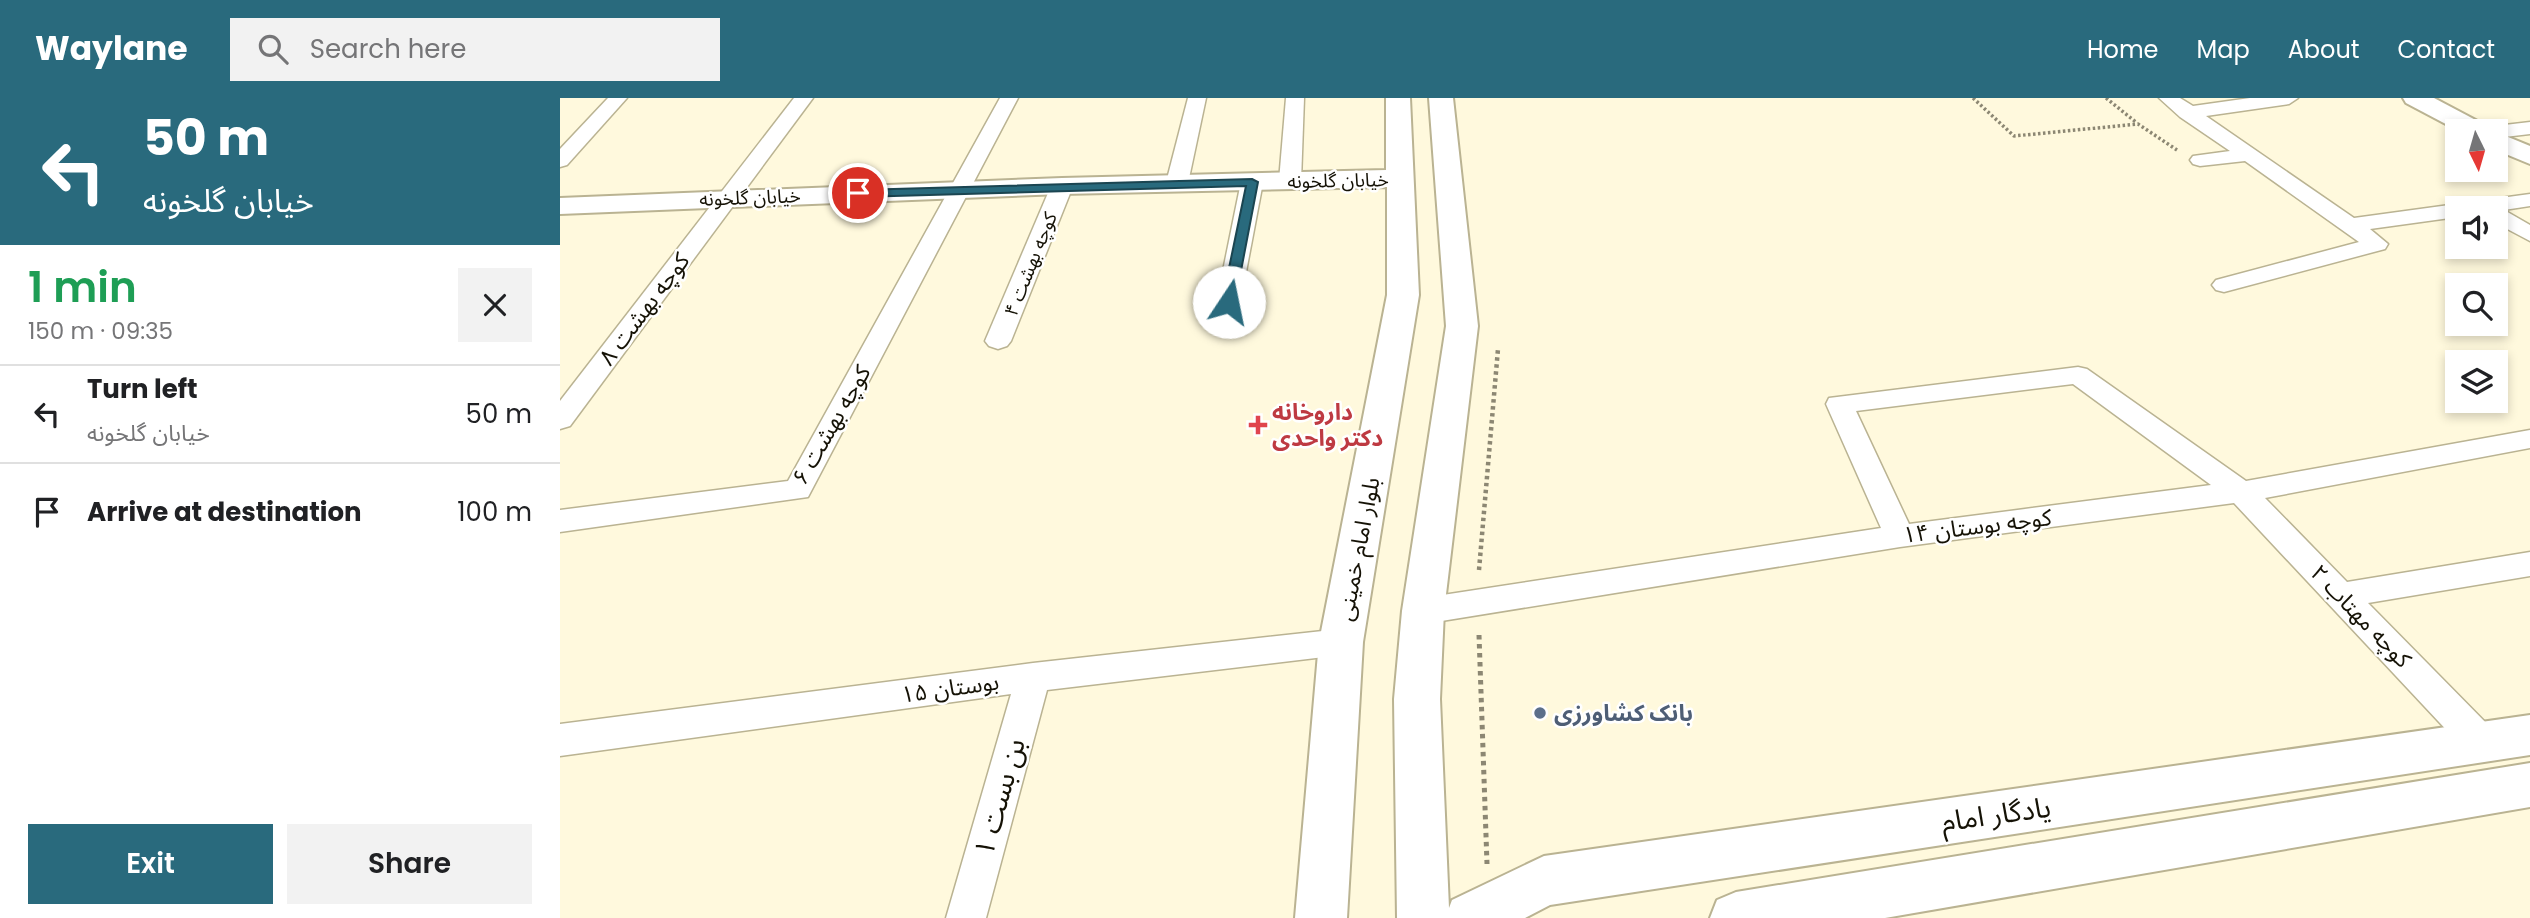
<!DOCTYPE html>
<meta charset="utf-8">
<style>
:root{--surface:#fff;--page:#f2f2f2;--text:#202124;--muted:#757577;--line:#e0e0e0;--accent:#296a7d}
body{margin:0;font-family:Poppins,"Noto Sans Arabic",sans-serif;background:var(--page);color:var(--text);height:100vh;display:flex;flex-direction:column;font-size:26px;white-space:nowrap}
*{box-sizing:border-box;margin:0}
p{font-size:23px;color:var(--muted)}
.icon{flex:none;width:38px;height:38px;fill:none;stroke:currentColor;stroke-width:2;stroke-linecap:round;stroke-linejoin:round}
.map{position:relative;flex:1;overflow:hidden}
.side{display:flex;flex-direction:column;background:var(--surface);width:560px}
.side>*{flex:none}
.top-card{background:#296a7d;color:#fff;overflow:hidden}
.needle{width:46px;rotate:175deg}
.buttons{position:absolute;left:1885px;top:21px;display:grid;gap:14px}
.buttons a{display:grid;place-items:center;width:63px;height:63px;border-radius:0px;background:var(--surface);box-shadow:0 4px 10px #0003;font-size:35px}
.pin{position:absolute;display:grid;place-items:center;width:60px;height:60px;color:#fff;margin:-30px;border:4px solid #fff;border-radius:50%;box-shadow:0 2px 7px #0007}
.me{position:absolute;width:77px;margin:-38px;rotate:11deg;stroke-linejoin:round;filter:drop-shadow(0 0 5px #0008)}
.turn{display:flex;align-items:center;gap:24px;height:147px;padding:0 28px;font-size:32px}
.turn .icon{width:91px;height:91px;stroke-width:2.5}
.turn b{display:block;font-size:49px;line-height:60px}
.round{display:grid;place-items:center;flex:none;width:74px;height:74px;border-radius:0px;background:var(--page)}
.headline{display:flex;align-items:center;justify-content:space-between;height:119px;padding:0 28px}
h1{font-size:42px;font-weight:600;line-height:52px;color:#1e9e55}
.button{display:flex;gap:14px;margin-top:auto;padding:14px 28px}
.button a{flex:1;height:80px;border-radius:0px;background:var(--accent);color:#fff;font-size:28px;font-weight:600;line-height:80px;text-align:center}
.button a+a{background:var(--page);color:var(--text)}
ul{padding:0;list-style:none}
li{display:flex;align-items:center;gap:21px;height:98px;padding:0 28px;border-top:2px solid var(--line)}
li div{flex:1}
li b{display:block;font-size:26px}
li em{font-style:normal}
header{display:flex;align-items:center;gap:42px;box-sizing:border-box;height:98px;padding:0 35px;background:var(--accent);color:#fff}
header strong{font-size:33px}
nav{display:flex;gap:38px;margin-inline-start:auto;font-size:24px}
.search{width:490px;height:63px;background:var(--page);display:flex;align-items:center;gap:18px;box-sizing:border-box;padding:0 24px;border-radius:0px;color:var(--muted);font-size:26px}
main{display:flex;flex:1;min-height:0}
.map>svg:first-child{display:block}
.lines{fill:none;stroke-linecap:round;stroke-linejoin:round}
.street-casing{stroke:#bab392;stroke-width:3}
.secondary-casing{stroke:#bab392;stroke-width:4}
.path-far2{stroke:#8c8773;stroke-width:3.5;stroke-dasharray:2.5 2.5;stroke-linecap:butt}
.path-far1{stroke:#8c8773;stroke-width:4.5;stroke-dasharray:3.5 3.5;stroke-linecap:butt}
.path{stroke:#8c8773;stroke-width:5;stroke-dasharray:4.5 4.5;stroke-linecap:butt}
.street{fill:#fff;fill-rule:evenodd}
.secondary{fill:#fff;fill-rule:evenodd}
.route{fill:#296a7d;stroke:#1b4551;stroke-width:2}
.health-dot{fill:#e0444e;stroke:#fff;stroke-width:2.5}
.service-dot{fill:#5c6f8a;stroke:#fff;stroke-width:2.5}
.labels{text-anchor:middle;stroke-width:5;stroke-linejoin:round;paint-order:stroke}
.far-street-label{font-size:19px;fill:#151206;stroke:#fff}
.street-label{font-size:23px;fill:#151206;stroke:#fff}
.health-label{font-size:23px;font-weight:bold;fill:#be3a42;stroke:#fff;text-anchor:start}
.service-label{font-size:23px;font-weight:bold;fill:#4e5e75;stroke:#fff;text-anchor:start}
.near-street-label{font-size:28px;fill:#151206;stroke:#fff}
</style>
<header>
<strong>Waylane</strong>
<div class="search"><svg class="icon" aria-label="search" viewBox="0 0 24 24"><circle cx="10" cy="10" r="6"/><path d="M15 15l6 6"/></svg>Search here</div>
<nav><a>Home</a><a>Map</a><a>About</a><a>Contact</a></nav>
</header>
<main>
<section class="side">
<div class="top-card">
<div class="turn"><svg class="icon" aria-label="left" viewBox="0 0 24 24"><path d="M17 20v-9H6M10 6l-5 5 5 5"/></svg><div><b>50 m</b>خیابان گلخونه</div></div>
</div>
<div class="headline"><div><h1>1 min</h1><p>150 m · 09:35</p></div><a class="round"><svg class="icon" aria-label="close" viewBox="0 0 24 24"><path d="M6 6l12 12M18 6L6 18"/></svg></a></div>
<ul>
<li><svg class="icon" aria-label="left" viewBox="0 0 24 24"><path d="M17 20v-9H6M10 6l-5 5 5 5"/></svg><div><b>Turn left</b><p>خیابان گلخونه</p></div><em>50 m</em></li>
<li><svg class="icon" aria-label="arrive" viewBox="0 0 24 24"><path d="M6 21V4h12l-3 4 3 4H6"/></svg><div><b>Arrive at destination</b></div><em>100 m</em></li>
</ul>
<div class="button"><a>Exit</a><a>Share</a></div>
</section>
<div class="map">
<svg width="1970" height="820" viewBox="0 0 1970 820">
<rect width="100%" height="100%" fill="#fff9dd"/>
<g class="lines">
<g class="street-casing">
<g id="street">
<path d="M 48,0 L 67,0 L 7,67 L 0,69 L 0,51 Z"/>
<path d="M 234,0 L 253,0 L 10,328 L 0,331 L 0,303 Z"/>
<path d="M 440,0 L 458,0 L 248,399 L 0,434 L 0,412 L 228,383 Z"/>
<path d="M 628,0 L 646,0 L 628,85 L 624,89 L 610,89 L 606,85 Z"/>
<path d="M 726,0 L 744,0 L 741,83 L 737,87 L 723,87 L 719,83 Z"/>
<path d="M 1599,0 L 1620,0 L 1633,8 L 1690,0 L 1738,0 L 1729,6 L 1646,18 L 1794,120 L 1970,96 L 1970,108 L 1944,112 L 1970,127 L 1970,143 L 1936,125 L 1936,110 L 1897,110 L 1897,119 L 1810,131 L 1828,146 L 1825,151 L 1664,194 L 1656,192 L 1652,187 L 1656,182 L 1799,144 L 1685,63 L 1640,68 L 1633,66 L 1630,62 L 1633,58 L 1670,53 L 1620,19 Z"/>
<path d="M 1970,24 L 1970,36 L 1936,40 L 1936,33 L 1927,33 L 1936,28 Z"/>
<path d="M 692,78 L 699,80 L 703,84 L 676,227 L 673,232 L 664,234 L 655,232 L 652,227 L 681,84 L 685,80 Z"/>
<path d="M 502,82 L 509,84 L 513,88 L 451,243 L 447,248 L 438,251 L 429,248 L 425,243 L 491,88 L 495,84 Z"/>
<path d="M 1518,269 L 1527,271 L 1686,383 L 1970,332 L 1970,350 L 1705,400 L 1787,484 L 1970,454 L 1970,478 L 1808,505 L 1934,633 L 1939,644 L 1934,655 L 1921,660 L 1908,655 L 1674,405 L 1340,449 L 863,526 L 852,522 L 847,513 L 852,504 L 863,500 L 1321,430 L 1266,306 L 1269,300 ZM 1513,286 L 1651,387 L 1349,426 L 1296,313 Z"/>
<path d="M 781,531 L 793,535 L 798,544 L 793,553 L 781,557 L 487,592 L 426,820 L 386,820 L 451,596 L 0,658 L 0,626 L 473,565 Z"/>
</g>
</g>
<g class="secondary-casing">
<g id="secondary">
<path d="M 826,0 L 850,0 L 859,197 L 803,544 L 787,820 L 735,820 L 759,544 L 827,197 L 827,89 L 502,96 L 0,116 L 0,100 L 502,80 L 826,72 Z"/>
<path d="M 869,0 L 893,0 L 918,228 L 884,513 L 880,601 L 889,810 L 892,802 L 984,758 L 1970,617 L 1970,657 L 990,807 L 965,820 L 837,820 L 834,601 L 842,513 L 886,228 Z"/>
<path d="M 1843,0 L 1874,0 L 1927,28 L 1931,33 L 1899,33 L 1846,5 Z"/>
<path d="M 1936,34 L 1970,48 L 1970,66 L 1936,52 Z"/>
<path d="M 1970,665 L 1970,709 L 1325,820 L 1150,820 L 1157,802 L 1176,794 Z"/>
</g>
</g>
<g class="path-far2">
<path d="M 1413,0 L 1454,38 L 1578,26 L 1617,52"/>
<path d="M 1546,0 L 1577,25"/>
</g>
<path class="path-far1" d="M 919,472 L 938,251"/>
<path class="path" d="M 919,537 L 927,766"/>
<use href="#street" class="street"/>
<use href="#secondary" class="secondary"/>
</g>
<path class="route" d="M 692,81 L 698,84 L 675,204 L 669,207 L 662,204 L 686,88 L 298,99 L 292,95 L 298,92 Z"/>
<path class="health-dot" d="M694.5 316.5h7v7h7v7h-7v7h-7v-7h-7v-7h7z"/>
<circle class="service-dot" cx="980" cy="615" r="7"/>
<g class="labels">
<g class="far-street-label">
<text transform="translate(778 82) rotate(-1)" y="7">خیابان گلخونه</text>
<text transform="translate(190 99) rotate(-2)" y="7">خیابان گلخونه</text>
<text transform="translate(470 166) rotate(-68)" y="7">کوچه بهشت ۴</text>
</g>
<g class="street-label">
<text transform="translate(84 211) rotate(-53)" y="8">کوچه بهشت ۸</text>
<text transform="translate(271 327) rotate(-60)" y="8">کوچه بهشت ۶</text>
<text transform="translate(1417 428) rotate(-7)" y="8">کوچه بوستان ۱۴</text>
<text transform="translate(798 451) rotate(-79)" y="8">بلوار امام خمینی</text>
<text transform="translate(1801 518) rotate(46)" y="8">کوچه مهتاب ۲</text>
<text transform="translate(390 590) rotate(-8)" y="8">بوستان ۱۵</text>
</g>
<g class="health-label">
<text x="712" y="322">داروخانه<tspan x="712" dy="26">دکتر واحدی</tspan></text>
</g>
<g class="service-label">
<text x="994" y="623">بانک کشاورزی</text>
</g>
<g class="near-street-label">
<text transform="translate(439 699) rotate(-74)" y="10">بن بست ۱</text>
<text transform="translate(1436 716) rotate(-8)" y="10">یادگار امام</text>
</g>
</g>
</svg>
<div class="buttons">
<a><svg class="needle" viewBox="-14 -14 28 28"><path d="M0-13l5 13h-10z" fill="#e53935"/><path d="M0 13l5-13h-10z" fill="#757577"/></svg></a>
<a><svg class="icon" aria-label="sound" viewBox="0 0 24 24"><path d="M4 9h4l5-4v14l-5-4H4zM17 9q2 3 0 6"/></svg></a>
<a><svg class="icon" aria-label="search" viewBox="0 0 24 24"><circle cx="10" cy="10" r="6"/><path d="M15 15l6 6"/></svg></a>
<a><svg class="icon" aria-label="layers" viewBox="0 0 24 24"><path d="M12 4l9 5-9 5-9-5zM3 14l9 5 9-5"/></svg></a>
</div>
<div class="pin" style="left:298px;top:95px;background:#d93025"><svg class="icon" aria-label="arrive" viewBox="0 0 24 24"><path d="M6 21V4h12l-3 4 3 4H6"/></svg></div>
<svg class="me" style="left:669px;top:204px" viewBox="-20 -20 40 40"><circle r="19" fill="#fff"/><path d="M0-13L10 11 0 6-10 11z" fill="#296a7d"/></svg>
</div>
</main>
